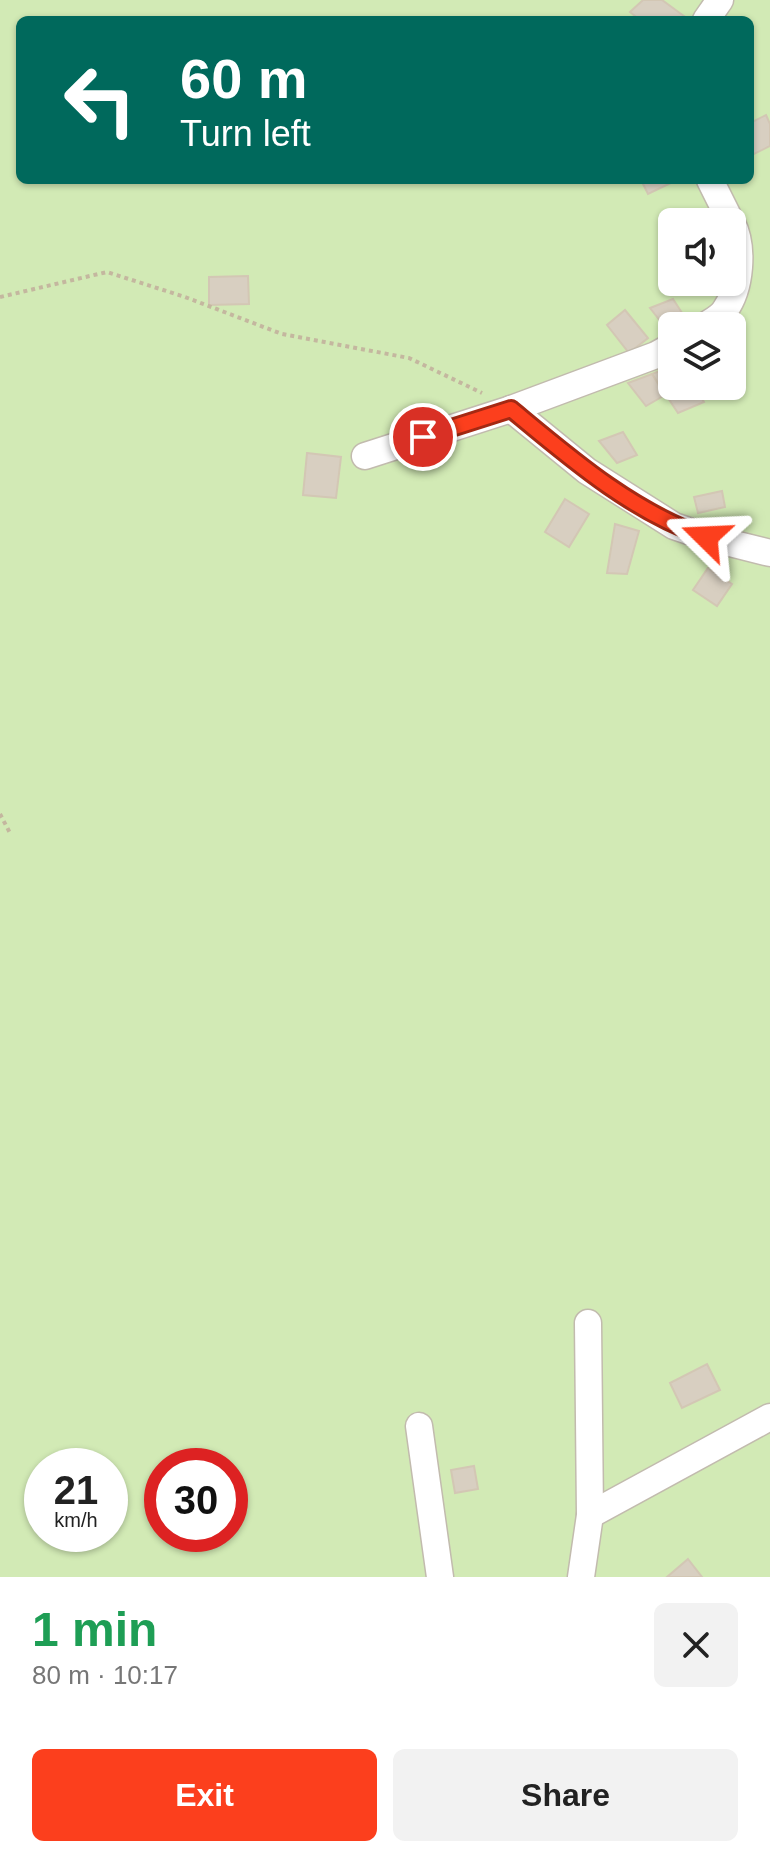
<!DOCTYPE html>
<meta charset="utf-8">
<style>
:root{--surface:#fff;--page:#f2f2f2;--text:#222;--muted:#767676;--accent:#fc3f1d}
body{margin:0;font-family:Helvetica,sans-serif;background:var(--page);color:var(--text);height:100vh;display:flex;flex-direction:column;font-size:30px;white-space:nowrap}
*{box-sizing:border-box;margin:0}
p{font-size:26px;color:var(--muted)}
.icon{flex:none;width:44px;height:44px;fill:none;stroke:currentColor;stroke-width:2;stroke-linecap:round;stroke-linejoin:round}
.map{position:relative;height:1577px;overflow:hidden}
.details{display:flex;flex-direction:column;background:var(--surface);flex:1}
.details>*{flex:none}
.guide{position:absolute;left:16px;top:16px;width:738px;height:168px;border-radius:12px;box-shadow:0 2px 6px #0004;background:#00695c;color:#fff;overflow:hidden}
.tools{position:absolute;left:658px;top:208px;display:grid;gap:16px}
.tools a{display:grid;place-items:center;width:88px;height:88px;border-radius:12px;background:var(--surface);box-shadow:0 2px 6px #0004;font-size:40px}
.speed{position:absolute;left:24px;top:1448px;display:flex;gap:16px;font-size:40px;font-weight:700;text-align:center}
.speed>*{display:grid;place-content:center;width:104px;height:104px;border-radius:50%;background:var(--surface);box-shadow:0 2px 6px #0004;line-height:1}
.speed small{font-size:20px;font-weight:400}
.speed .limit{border:12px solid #d22;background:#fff;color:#111}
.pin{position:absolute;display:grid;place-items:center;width:68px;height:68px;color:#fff;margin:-34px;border:4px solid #fff;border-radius:50%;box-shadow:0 2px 8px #0007}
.me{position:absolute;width:88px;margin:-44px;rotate:291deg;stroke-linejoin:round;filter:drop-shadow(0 0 6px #0008)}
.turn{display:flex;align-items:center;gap:28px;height:168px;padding:0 32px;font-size:36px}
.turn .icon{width:104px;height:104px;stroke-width:2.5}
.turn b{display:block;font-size:56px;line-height:68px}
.round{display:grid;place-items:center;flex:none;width:84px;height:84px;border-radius:12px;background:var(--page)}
.overview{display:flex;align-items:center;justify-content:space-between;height:136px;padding:0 32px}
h1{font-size:48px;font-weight:700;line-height:60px;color:#1e9e55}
.cta{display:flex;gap:16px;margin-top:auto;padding:16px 32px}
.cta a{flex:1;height:92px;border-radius:12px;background:var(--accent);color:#fff;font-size:32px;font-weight:700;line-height:92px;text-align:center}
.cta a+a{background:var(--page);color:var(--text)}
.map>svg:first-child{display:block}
.green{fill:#d2eab5;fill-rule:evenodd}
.building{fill:#d8cfc1;stroke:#d3c7b4;stroke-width:2}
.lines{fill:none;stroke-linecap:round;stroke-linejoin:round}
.street-casing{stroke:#c2bbae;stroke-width:29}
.path{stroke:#c4b79f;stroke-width:4;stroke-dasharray:4 4;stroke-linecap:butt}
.street{stroke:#fff;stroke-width:26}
.route-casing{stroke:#a42913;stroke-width:20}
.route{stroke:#fc3f1d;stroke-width:14}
</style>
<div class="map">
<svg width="770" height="1577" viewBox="0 0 770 1577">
<rect width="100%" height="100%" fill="#f6f3ec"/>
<path class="green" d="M 0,0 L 770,0 L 770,1577 L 0,1577 ZM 20,20 L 750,20 L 750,180 L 20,180 ZM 672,222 L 732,222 L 732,282 L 672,282 ZM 672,326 L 732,326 L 732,386 L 672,386 ZM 42,1466 L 110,1466 L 110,1534 L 42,1534 ZM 162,1466 L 230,1466 L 230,1534 L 162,1534 Z"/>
<g class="building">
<path d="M 643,0 L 662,0 L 688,19 L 640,20 L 630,12 Z"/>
<path d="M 766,115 L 770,124 L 770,146 L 750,156 L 750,123 Z"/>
<path d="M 641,180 L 677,180 L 648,194 Z"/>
<path d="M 248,276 L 249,304 L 209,305 L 209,277 Z"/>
<path d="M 694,282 L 723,282 L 724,283 L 699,294 Z"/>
<path d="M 673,299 L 688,322 L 672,326 L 668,331 L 650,308 Z"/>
<path d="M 625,310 L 648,338 L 629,353 L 607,325 Z"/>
<path d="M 672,366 L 672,386 L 695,386 L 704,402 L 678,413 L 652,374 Z"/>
<path d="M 652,374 L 665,395 L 646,406 L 628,383 Z"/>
<path d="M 623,432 L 637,455 L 617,463 L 599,441 Z"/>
<path d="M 307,453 L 341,457 L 336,498 L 303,495 Z"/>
<path d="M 722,491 L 725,507 L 698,513 L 694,497 Z"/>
<path d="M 565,499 L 589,514 L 569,547 L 545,532 Z"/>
<path d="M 615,524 L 639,531 L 627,574 L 607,573 Z"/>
<path d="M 708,568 L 732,584 L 717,606 L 693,590 Z"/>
<path d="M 707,1364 L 720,1390 L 682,1408 L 670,1383 Z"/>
<path d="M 474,1466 L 478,1489 L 455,1493 L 451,1470 Z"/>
<path d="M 688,1559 L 702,1577 L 667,1577 Z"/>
</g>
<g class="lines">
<g class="street-casing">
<g id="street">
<path d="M 706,20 L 720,0"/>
<path d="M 710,180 L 731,222"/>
<path d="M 705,326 C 712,321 721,317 725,310 C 741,288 744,247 732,223"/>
<path d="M 511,409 L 587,471 L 674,526 L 706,537 L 770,553"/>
<path d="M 365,456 L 511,409 L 656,355 L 672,346"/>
<path d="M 419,1426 L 440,1577"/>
<path d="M 590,1515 L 770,1417"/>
<path d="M 581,1577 L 590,1515 L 588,1323"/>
</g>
</g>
<g class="path">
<path d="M 0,297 L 107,272 L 185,297 L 282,334 L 409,358 L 482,393"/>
<path d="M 0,814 L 10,833"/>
</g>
<use href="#street" class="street"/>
</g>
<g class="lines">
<g class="route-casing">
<path id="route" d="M 423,437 L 511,409 C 570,458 632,512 706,537"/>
</g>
<use href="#route" class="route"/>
</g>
</svg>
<div class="tools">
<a><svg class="icon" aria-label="sound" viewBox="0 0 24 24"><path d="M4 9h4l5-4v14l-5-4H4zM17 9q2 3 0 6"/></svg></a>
<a><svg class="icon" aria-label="layers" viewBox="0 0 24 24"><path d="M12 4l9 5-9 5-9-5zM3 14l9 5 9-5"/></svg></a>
</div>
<div class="speed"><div>21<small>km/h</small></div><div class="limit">30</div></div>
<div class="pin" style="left:423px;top:437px;background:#d93025"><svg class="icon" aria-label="arrive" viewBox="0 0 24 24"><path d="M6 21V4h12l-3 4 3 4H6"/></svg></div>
<svg class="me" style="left:706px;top:537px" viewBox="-20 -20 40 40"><path d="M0-17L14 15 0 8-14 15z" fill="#fc3f1d" stroke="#fff" stroke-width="4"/></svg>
<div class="guide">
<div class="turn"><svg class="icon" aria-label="left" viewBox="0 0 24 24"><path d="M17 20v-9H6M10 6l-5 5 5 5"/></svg><div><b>60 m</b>Turn left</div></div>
</div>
</div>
<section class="details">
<div class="overview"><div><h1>1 min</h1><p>80 m · 10:17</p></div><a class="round"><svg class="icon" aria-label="close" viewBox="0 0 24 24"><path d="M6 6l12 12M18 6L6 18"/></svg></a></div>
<div class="cta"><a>Exit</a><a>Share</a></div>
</section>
